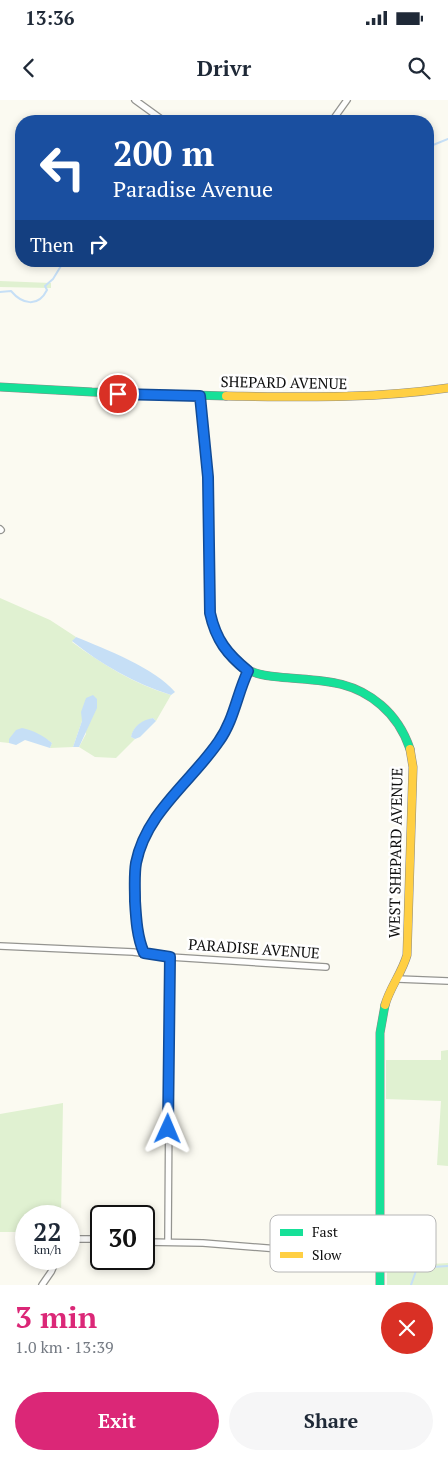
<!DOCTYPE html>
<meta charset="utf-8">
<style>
:root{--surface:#fff;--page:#f6f6f7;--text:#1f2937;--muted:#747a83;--accent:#db2777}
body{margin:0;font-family:"PT Serif",serif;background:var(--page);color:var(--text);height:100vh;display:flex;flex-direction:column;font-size:19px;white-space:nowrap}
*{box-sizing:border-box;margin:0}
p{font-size:16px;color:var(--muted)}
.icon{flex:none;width:28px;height:28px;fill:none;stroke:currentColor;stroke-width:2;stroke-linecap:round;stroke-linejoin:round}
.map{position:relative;height:1185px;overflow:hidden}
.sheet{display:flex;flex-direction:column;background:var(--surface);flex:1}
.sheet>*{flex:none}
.top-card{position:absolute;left:15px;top:15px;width:419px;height:152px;border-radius:20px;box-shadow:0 2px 8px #0003;background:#1a4fa0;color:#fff;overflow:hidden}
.speed{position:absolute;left:15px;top:1105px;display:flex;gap:10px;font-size:25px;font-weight:700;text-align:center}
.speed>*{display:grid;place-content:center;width:65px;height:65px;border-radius:50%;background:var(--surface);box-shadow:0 2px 8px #0003;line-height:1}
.speed small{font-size:12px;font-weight:400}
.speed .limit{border:2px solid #111;border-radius:8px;background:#fff;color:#111}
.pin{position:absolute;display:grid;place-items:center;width:42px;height:42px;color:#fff;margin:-21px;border:2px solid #fff;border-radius:50%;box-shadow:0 1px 5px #0007}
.me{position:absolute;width:55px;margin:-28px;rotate:1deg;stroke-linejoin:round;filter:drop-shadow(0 0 4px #0008)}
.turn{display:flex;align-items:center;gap:18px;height:105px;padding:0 15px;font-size:22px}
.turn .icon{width:65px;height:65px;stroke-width:2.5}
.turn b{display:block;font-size:35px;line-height:42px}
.then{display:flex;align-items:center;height:48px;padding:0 15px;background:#0003;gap:10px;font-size:19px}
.round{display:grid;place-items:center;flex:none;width:52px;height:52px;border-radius:26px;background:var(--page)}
.headline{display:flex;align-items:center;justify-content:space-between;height:85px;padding:0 15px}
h1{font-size:30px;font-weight:700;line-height:38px;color:var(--accent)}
.cta{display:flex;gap:10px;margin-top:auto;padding:10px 15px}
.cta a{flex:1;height:58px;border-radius:30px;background:var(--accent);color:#fff;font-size:20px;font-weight:700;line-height:58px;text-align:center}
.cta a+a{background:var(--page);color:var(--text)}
.status{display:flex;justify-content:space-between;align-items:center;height:35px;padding:0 25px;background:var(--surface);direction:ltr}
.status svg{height:14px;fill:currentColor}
header{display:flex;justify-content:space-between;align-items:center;height:65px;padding:0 15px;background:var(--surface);font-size:22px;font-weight:700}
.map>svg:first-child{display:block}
.green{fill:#e0f1d1}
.water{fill:#c6dff6}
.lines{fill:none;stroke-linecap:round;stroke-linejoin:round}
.stream{stroke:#c6dff6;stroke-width:2}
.street-casing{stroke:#949490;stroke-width:8}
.fast-casing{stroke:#8b8a86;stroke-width:9}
.slow-casing{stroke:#8b8a86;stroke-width:9}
.street{stroke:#fefefd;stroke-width:5.5}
.fast{stroke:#16e098;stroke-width:8}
.slow{stroke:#ffcf43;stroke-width:8}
.route-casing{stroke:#114b97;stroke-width:12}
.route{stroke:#1a73e8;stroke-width:9}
.labels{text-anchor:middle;stroke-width:5;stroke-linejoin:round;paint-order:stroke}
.street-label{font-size:15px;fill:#0d0d0d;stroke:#fff}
.key{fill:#fff;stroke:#b6b6b6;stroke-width:1}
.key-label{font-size:14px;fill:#0d0d0d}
</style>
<div class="status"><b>13:36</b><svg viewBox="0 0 49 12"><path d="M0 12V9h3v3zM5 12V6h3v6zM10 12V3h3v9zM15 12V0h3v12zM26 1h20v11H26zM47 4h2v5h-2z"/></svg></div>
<header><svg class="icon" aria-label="back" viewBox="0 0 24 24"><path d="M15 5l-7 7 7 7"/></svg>Drivr<svg class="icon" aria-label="search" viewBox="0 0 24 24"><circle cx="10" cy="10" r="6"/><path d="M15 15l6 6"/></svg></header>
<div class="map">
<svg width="448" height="1185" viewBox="0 0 448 1185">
<rect width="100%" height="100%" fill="#fbfaf1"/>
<g class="green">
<path d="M 0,181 L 51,183 L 51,188 L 0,187 Z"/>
<path d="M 0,498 L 50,520 L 76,537 L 72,542 C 102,564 134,584 171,595 L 156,621 L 153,618 C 142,622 134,625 131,637 L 135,639 L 116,658 L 95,657 L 79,647 L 86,634 L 82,621 L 73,647 L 50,648 L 52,643 L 48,640 L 9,639 L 9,643 L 0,642 Z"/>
<path d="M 448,950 L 448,1066 L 437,1065 L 441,1001 L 386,999 L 386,960 L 441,960 L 441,951 Z"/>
<path d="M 63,1003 L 61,1116 L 26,1116 L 26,1132 L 0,1132 L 0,1014 Z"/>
<path d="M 387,1161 L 416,1165 L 448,1163 L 448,1185 L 387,1185 Z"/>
</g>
<g class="water">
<path d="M 76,537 C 105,549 155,568 175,592 L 171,595 C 134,583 102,565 72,541 Z"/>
<path d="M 93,595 L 97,599 L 97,608 L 79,647 L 73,647 L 82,621 L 81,612 L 86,598 Z"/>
<path d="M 153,618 L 156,621 L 140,637 L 135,639 L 131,637 C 133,626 142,620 153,618 Z"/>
<path d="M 22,628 C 33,630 44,636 52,643 L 50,648 L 25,640 L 16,645 L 9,643 L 9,639 L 16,630 Z"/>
</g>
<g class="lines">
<g class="stream">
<path d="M 428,44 L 433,45 L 448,39"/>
<path d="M 0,192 L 11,191 C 22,204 38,208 47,190 L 45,186 L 53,179 L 64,161"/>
<path d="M 411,1185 L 417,1168 L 448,1166"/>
</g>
<g class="street-casing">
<g id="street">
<path d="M 135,0 L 164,21"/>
<path d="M 332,21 L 347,0"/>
<path d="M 0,429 L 1,430"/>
<path d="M 0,846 L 133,852 L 170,857 L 326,867"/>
<path d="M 145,853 C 137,837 136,818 135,801 C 131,719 179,700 219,641 C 234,620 237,594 248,571"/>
<path d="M 398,879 L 448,881"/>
<path d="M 69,1139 L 101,1139"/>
<path d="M 168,1141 L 170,857"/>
<path d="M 144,1142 L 203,1143 L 329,1153 L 380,1155"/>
<path d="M 42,1185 L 51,1172 L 57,1159"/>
</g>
</g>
<g class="fast-casing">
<g id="fast">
<path d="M 0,287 L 92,292 L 226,296"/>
<path d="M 218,537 C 224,548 231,560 242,567 C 253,574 267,576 279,577 C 317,581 350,578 381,605 C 395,617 404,631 410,649"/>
<path d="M 380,1185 L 380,933 L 385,905"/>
</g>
</g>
<g class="slow-casing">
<g id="slow">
<path d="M 200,296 L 208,377 L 210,513 L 218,537"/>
<path d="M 226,296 C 301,297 374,299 448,288"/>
<path d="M 385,905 C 390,887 402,873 407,855 L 413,667 L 410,649"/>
</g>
</g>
<use href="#street" class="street"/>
<use href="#fast" class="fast"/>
<use href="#slow" class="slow"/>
</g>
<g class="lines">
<g class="route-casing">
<path id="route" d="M 118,294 L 200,296 L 208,377 L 210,513 C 216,540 227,554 248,571 C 237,594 234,620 219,641 C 192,681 146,712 136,763 C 134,775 135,788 135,801 C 136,818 137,837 144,853 L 170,857 L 168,1029"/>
</g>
<use href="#route" class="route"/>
</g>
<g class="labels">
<g class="street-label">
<text transform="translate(284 283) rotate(1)" y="5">SHEPARD AVENUE</text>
<text transform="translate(396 753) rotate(-89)" y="5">WEST SHEPARD AVENUE</text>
<text transform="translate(254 849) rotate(4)" y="5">PARADISE AVENUE</text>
</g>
</g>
<rect x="270" y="1115" width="166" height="57" rx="8" class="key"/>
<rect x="280" y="1129" width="23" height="7" fill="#16e098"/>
<rect x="280" y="1152" width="23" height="6" fill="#ffcf43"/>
<g class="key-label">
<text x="312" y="1137">Fast</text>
<text x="312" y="1160">Slow</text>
</g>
</svg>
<div class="speed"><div>22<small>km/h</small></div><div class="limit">30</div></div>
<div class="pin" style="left:118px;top:294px;background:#d93025"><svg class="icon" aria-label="arrive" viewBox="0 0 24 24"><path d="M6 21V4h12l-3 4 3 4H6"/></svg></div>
<svg class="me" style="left:168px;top:1029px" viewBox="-20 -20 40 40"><path d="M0-17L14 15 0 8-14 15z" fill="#1a73e8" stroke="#fff" stroke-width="4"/></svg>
<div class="top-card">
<div class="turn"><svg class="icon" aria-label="left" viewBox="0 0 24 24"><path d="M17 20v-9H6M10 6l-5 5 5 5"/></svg><div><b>200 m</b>Paradise Avenue</div></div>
<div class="then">Then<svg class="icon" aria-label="right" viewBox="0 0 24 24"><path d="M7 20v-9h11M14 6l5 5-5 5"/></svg></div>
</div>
</div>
<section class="sheet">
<div class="headline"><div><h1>3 min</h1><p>1.0 km · 13:39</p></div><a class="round" style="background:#d93025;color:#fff"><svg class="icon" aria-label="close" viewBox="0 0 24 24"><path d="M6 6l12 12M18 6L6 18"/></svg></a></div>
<div class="cta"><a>Exit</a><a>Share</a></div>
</section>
